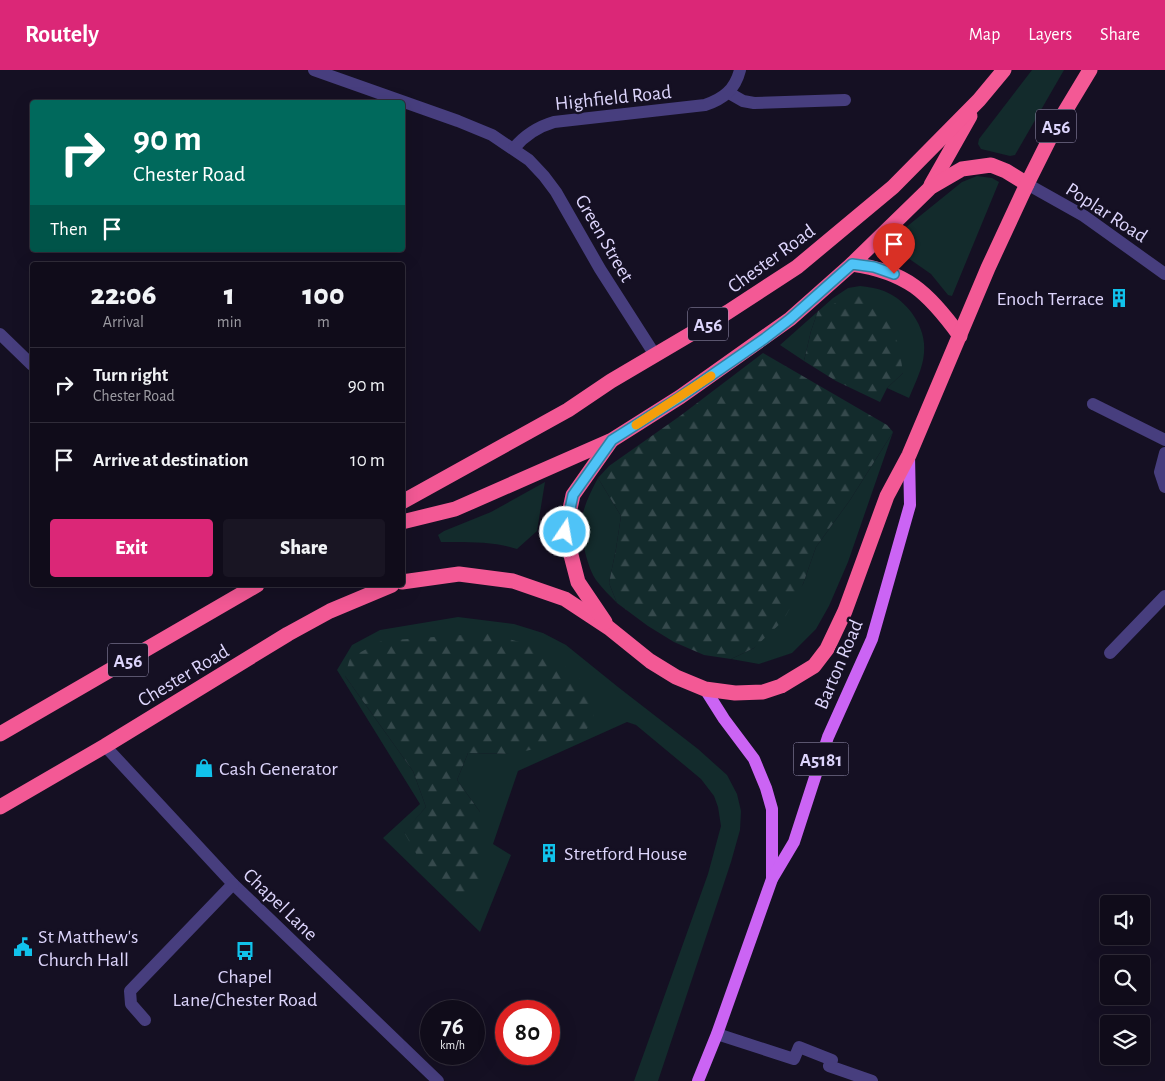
<!DOCTYPE html>
<style>
:root{--surface:#100c1a;--page:#191523;--text:#f1f3f6;--muted:#9c9ba2;--line:#302c39;--accent:#db2777}
body{margin:0;font-family:"Alegreya Sans",sans-serif;background:var(--page);color:var(--text);height:100vh;display:flex;flex-direction:column;font-size:19px;white-space:nowrap}
*{box-sizing:border-box;margin:0}
p{font-size:16px;color:var(--muted)}
.icon{flex:none;width:28px;height:28px;fill:none;stroke:currentColor;stroke-width:2;stroke-linecap:round;stroke-linejoin:round}
.map{position:relative;flex:1;overflow:hidden}
.panel{position:absolute;left:30px;top:192px;width:375px;height:325px;display:flex;flex-direction:column;background:var(--surface);border-radius:5px;box-shadow:0 5px 20px #0002,0 0 0 1px var(--line)}
.panel>*{flex:none}
.hud{position:absolute;left:30px;top:30px;width:375px;height:152px;border-radius:5px;box-shadow:0 5px 20px #0002,0 0 0 1px var(--line);background:#00695c;color:#fff;overflow:hidden}
.tools{position:absolute;left:1100px;top:825px;display:grid;gap:10px}
.tools a{display:grid;place-items:center;width:50px;height:50px;border-radius:5px;background:var(--surface);box-shadow:0 5px 20px #0002,0 0 0 1px var(--line);font-size:25px}
.speed{position:absolute;left:420px;top:930px;display:flex;gap:10px;font-size:25px;font-weight:700;text-align:center}
.speed>*{display:grid;place-content:center;width:65px;height:65px;border-radius:50%;background:var(--surface);box-shadow:0 5px 20px #0002,0 0 0 1px var(--line);line-height:1}
.speed small{font-size:12px;font-weight:400}
.speed .limit{border:8px solid #d22;background:#fff;color:#111}
.pin{position:absolute;display:grid;place-items:center;width:42px;height:42px;color:#fff;margin:-51px -21px;border-radius:50% 50% 50% 0;rotate:-45deg;box-shadow:0 0 5px #0007}
.pin .icon{rotate:45deg}
.me{position:absolute;width:55px;margin:-28px;rotate:12deg;stroke-linejoin:round;filter:drop-shadow(0 0 4px #0008)}
.turn{display:flex;align-items:center;gap:18px;height:105px;padding:0 20px;font-size:22px}
.turn .icon{width:65px;height:65px;stroke-width:2.5}
.turn b{display:block;font-size:35px;line-height:42px}
.then{display:flex;align-items:center;height:48px;padding:0 20px;background:#0003;gap:10px;font-size:19px}
.eta{display:flex;justify-content:space-evenly;align-items:center;height:85px;text-align:center}
.eta b{font-size:30px;font-weight:800;line-height:35px}
.action{display:flex;gap:10px;margin-top:auto;padding:10px 20px}
.action a{flex:1;height:58px;border-radius:5px;background:var(--accent);color:#fff;font-size:20px;font-weight:800;line-height:58px;text-align:center}
.action a+a{background:var(--page);color:var(--text)}
ul{padding:0;list-style:none}
li{display:flex;align-items:center;gap:15px;height:75px;padding:0 20px;border-top:1px solid var(--line)}
li div{flex:1}
li b{display:block;font-size:19px}
li em{font-style:normal}
header{display:flex;align-items:center;gap:30px;box-sizing:border-box;height:70px;padding:0 25px;background:var(--accent);color:#fff}
header strong{font-size:24px}
nav{display:flex;gap:28px;margin-inline-start:auto;font-size:18px}
.map>svg:first-child{display:block}
.green{fill:#132b2c;fill-rule:evenodd}
.forest{fill:url(#forest-firs)}
.lines{fill:none;stroke-linecap:round;stroke-linejoin:round}
.street{stroke:#473e7e;stroke-width:12}
.primary{stroke:#cb64f4;stroke-width:12}
.highway{stroke:#f35995;stroke-width:15}
.route-casing{stroke:#337fa1;stroke-width:12}
.route{stroke:#4fc3f7;stroke-width:9}
.slow{stroke:#f59e0b;stroke-width:9}
.labels{text-anchor:middle;stroke-width:5;stroke-linejoin:round;paint-order:stroke}
.shield{fill:#151023;stroke:#a19abb;stroke-width:1}
.shield-label{font-size:19px;font-weight:bold;fill:#ddd5fc}
.street-label{font-size:20px;fill:#ddd5fc;stroke:#151023}
.poi-label{font-size:20px;fill:#ddd5fc;stroke:#151023;text-anchor:start}
</style>
<header>
<strong>Routely</strong>
<nav><a>Map</a><a>Layers</a><a>Share</a></nav>
</header>
<div class="map">
<svg width="1165" height="1011" viewBox="0 0 1165 1011">
<defs>
<pattern id="forest-firs" width="22" height="20" patternUnits="userSpaceOnUse" patternTransform="scale(1.25)"><rect width="22" height="20" fill="#132b2c"/><path d="M5 1l3.5 6h-7zM16 11l3.5 6h-7z" fill="#35494c"/></pattern>
</defs>
<rect width="100%" height="100%" fill="#151023"/>
<g class="green">
<path d="M 1032,0 L 1064,0 L 1015,85 L 1010,86 L 981,79 L 978,74 L 979,69 Z"/>
<path d="M 977,106 L 992,108 L 999,112 L 952,226 L 948,225 L 931,204 L 908,188 L 888,180 L 884,175 L 962,112 Z"/>
<path d="M 860,216 C 868,217 876,218 884,221 C 907,230 927,257 924,283 C 923,298 915,313 909,328 L 887,318 L 903,303 L 818,241 L 811,261 L 804,291 L 780,275 L 833,228 L 848,218 Z"/>
<path d="M 893,362 L 848,492 L 829,536 L 816,559 L 792,583 L 759,594 L 731,589 L 754,578 L 803,514 L 816,477 L 850,430 Z"/>
<path d="M 598,408 L 621,446 L 616,479 L 609,513 L 617,533 C 610,526 602,518 596,510 C 586,495 579,462 583,443 C 586,431 592,419 598,408 Z"/>
<path d="M 545,412 L 537,461 L 517,479 C 493,471 466,472 441,472 L 438,465 L 444,461 L 491,442 Z"/>
<path d="M 458,547 L 514,554 L 543,563 L 566,575 L 618,617 L 698,679 L 727,705 L 737,724 L 741,741 L 740,760 L 731,792 L 658,1011 L 634,1011 L 708,804 L 721,756 L 718,737 L 714,726 L 701,709 L 636,655 L 627,652 L 518,701 L 493,774 L 511,785 L 480,862 L 383,768 L 420,734 L 337,600 L 352,575 L 380,560 ZM 345,606 L 512,684 L 468,683 L 457,710 L 480,742 L 404,763 L 426,737 L 413,701 Z"/>
</g>
<g class="forest">
<path d="M 858,223 L 878,228 L 899,276 L 903,303 L 887,318 L 880,332 L 836,311 L 804,291 L 811,261 L 818,241 Z"/>
<path d="M 763,283 L 887,355 L 893,362 L 850,430 L 816,477 L 803,514 L 783,551 L 754,578 L 731,589 L 704,585 L 674,572 L 648,556 L 617,533 L 609,513 L 616,479 L 621,446 L 598,408 L 609,396 L 680,346 Z"/>
<path d="M 488,563 L 540,578 L 570,600 L 594,623 L 593,651 L 579,669 L 512,684 L 468,683 L 457,710 L 480,742 L 481,812 L 460,827 L 418,787 L 404,762 L 426,737 L 413,701 L 345,606 L 350,588 L 381,571 Z"/>
</g>
<g class="lines">
<g class="street">
<path d="M 314,0 L 458,51 L 492,65 L 529,90 L 544,106 L 556,122 L 600,199 L 655,285"/>
<path d="M 729,23 L 743,31 L 754,33 L 845,30"/>
<path d="M 514,78 C 525,65 537,57 554,52 L 705,35 C 723,29 735,20 740,0"/>
<path d="M 1027,114 L 1084,146 L 1165,204"/>
<path d="M 0,264 L 32,295"/>
<path d="M 1093,334 L 1165,370"/>
<path d="M 1165,383 L 1160,402 L 1165,417"/>
<path d="M 1110,583 L 1165,526"/>
<path d="M 105,676 L 233,814 L 438,1011"/>
<path d="M 145,950 L 131,934 L 130,921 L 233,814"/>
<path d="M 717,964 L 794,989 L 799,977 L 832,990 L 829,996 L 872,1011"/>
</g>
<g class="primary">
<path d="M 705,619 L 724,649 L 754,689 L 766,718 L 772,739 L 772,809"/>
<path d="M 698,1011 L 717,964 L 772,809 L 794,772 L 828,667 L 872,569 L 910,435 L 909,385"/>
</g>
<g class="highway">
<path d="M 931,115 L 970,46"/>
<path d="M 852,194 C 907,202 928,222 960,266"/>
<path d="M 402,432 L 568,340 L 611,311 L 728,242 L 797,197 L 893,117 L 979,30 L 1004,0"/>
<path d="M 402,452 L 455,439 L 612,370 L 680,327 L 790,249 L 852,194 L 931,117 L 962,99 L 991,95 L 1006,101 L 1027,114"/>
<path d="M 402,512 L 459,504 L 513,511 L 565,529 L 609,558 L 650,591 L 676,607 L 705,619 L 735,623 L 763,622 L 781,616 L 814,596 L 827,579 L 845,541 L 887,426 L 909,385 L 988,198 L 1027,114 L 1055,58 L 1090,0"/>
<path d="M 605,552 L 578,512 L 565,462 L 573,425 L 611,371"/>
<path d="M 0,664 L 257,515"/>
<path d="M 0,737 L 105,676 L 288,564 L 330,541 L 392,515"/>
</g>
</g>
<g class="lines">
<g class="route-casing">
<path id="route" d="M 565,462 L 573,425 L 612,370 L 680,327 L 764,269 L 790,249 L 852,194 L 874,197 L 894,204"/>
</g>
<use href="#route" class="route"/>
<path class="slow" d="M 636,355 L 711,306"/>
</g>
<defs>
<g id="building-bare" transform="scale(1.5)"><path d="M-4-6H4V6H1V3H-1V6H-4ZM-2.5-4.3h1.7v1.8h-1.7ZM.8-4.3h1.7v1.8H.8ZM-2.5-1h1.7V.8h-1.7ZM.8-1h1.7V.8H.8Z" fill="#11c2eb" stroke="#151023" stroke-width="2.5" paint-order="stroke"/></g>
<g id="shop-bare" transform="scale(1.5)"><path d="M-5-2.5h2.3a2.7 3.5 0 0 1 5.4 0H5L5.5 6h-11ZM-1.5-2.5h3a1.5 2.3 0 0 0-3 0Z" fill="#11c2eb" stroke="#151023" stroke-width="2.5" paint-order="stroke"/></g>
<g id="civic-bare" transform="scale(1.5)"><path d="M-.6-6.5H3V-4.5H.6V-3L4-1V1h2V6H-6V1h2V-1L-.6-3ZM-1.2 2.5V6h2.4V2.5Z" fill="#11c2eb" stroke="#151023" stroke-width="2.5" paint-order="stroke"/></g>
<g id="bus-bare" transform="scale(1.5)"><path d="M-5-6H5V4H4V6H2V4H-2V6H-4V4H-5ZM-3.5-4V0h7V-4ZM-3.5 1.2v1.5H-2V1.2ZM2 1.2v1.5H3.5V1.2Z" fill="#11c2eb" stroke="#151023" stroke-width="2.5" paint-order="stroke"/></g>
</defs>
<g fill-rule="evenodd">
<use href="#building-bare" x="1119" y="228"/>
<use href="#shop-bare" x="204" y="698"/>
<use href="#building-bare" x="549" y="783"/>
<use href="#civic-bare" x="23" y="877"/>
<use href="#bus-bare" x="245" y="881"/>
</g>
<g class="labels">
<g class="shield">
<rect x="1036" y="39.5" width="40" height="33" rx="4"/>
<rect x="688" y="237.5" width="40" height="33" rx="4"/>
<rect x="108" y="573.5" width="40" height="33" rx="4"/>
<rect x="793.5" y="672.5" width="55" height="33" rx="4"/>
</g>
<g class="shield-label">
<text x="1056" y="63">A56</text>
<text x="708" y="261">A56</text>
<text x="128" y="597">A56</text>
<text x="821" y="696">A5181</text>
</g>
<g class="street-label">
<text transform="translate(613 27) rotate(-6)" y="7">Highfield Road</text>
<text transform="translate(1107 142) rotate(33)" y="7">Poplar Road</text>
<text transform="translate(605 168) rotate(60)" y="7">Green Street</text>
<text transform="translate(771 188) rotate(-36)" y="7">Chester Road</text>
<text transform="translate(838 594) rotate(-67)" y="7">Barton Road</text>
<text transform="translate(183 605) rotate(-31)" y="7">Chester Road</text>
<text transform="translate(281 834) rotate(44)" y="7">Chapel Lane</text>
</g>
<g class="poi-label">
<text x="1104" y="235" text-anchor="end">Enoch Terrace</text>
<text x="219" y="705">Cash Generator</text>
<text x="564" y="790">Stretford House</text>
<text x="38" y="873">St Matthew's<tspan x="38" dy="23">Church Hall</tspan></text>
<text x="245" y="913" text-anchor="middle">Chapel<tspan x="245" dy="23">Lane/Chester Road</tspan></text>
</g>
</g>
</svg>
<div class="tools">
<a><svg class="icon" aria-label="sound" viewBox="0 0 24 24"><path d="M4 9h4l5-4v14l-5-4H4zM17 9q2 3 0 6"/></svg></a>
<a><svg class="icon" aria-label="search" viewBox="0 0 24 24"><circle cx="10" cy="10" r="6"/><path d="M15 15l6 6"/></svg></a>
<a><svg class="icon" aria-label="layers" viewBox="0 0 24 24"><path d="M12 4l9 5-9 5-9-5zM3 14l9 5 9-5"/></svg></a>
</div>
<div class="speed"><div>76<small>km/h</small></div><div class="limit">80</div></div>
<div class="pin" style="left:894px;top:204px;background:#d93025"><svg class="icon" aria-label="arrive" viewBox="0 0 24 24"><path d="M6 21V4h12l-3 4 3 4H6"/></svg></div>
<svg class="me" style="left:565px;top:462px" viewBox="-20 -20 40 40"><circle r="17" fill="#4fc3f7" stroke="#fff" stroke-width="3"/><path d="M0-11L8 9 0 5-8 9z" fill="#fff"/></svg>
<div class="hud">
<div class="turn"><svg class="icon" aria-label="right" viewBox="0 0 24 24"><path d="M7 20v-9h11M14 6l5 5-5 5"/></svg><div><b>90 m</b>Chester Road</div></div>
<div class="then">Then<svg class="icon" aria-label="arrive" viewBox="0 0 24 24"><path d="M6 21V4h12l-3 4 3 4H6"/></svg></div>
</div>
<section class="panel">
<div class="eta">
<div><b>22:06</b><p>Arrival</p></div>
<div><b>1</b><p>min</p></div>
<div><b>100</b><p>m</p></div>
</div>
<ul>
<li><svg class="icon" aria-label="right" viewBox="0 0 24 24"><path d="M7 20v-9h11M14 6l5 5-5 5"/></svg><div><b>Turn right</b><p>Chester Road</p></div><em>90 m</em></li>
<li><svg class="icon" aria-label="arrive" viewBox="0 0 24 24"><path d="M6 21V4h12l-3 4 3 4H6"/></svg><div><b>Arrive at destination</b></div><em>10 m</em></li>
</ul>
<div class="action"><a>Exit</a><a>Share</a></div>
</section>
</div>
